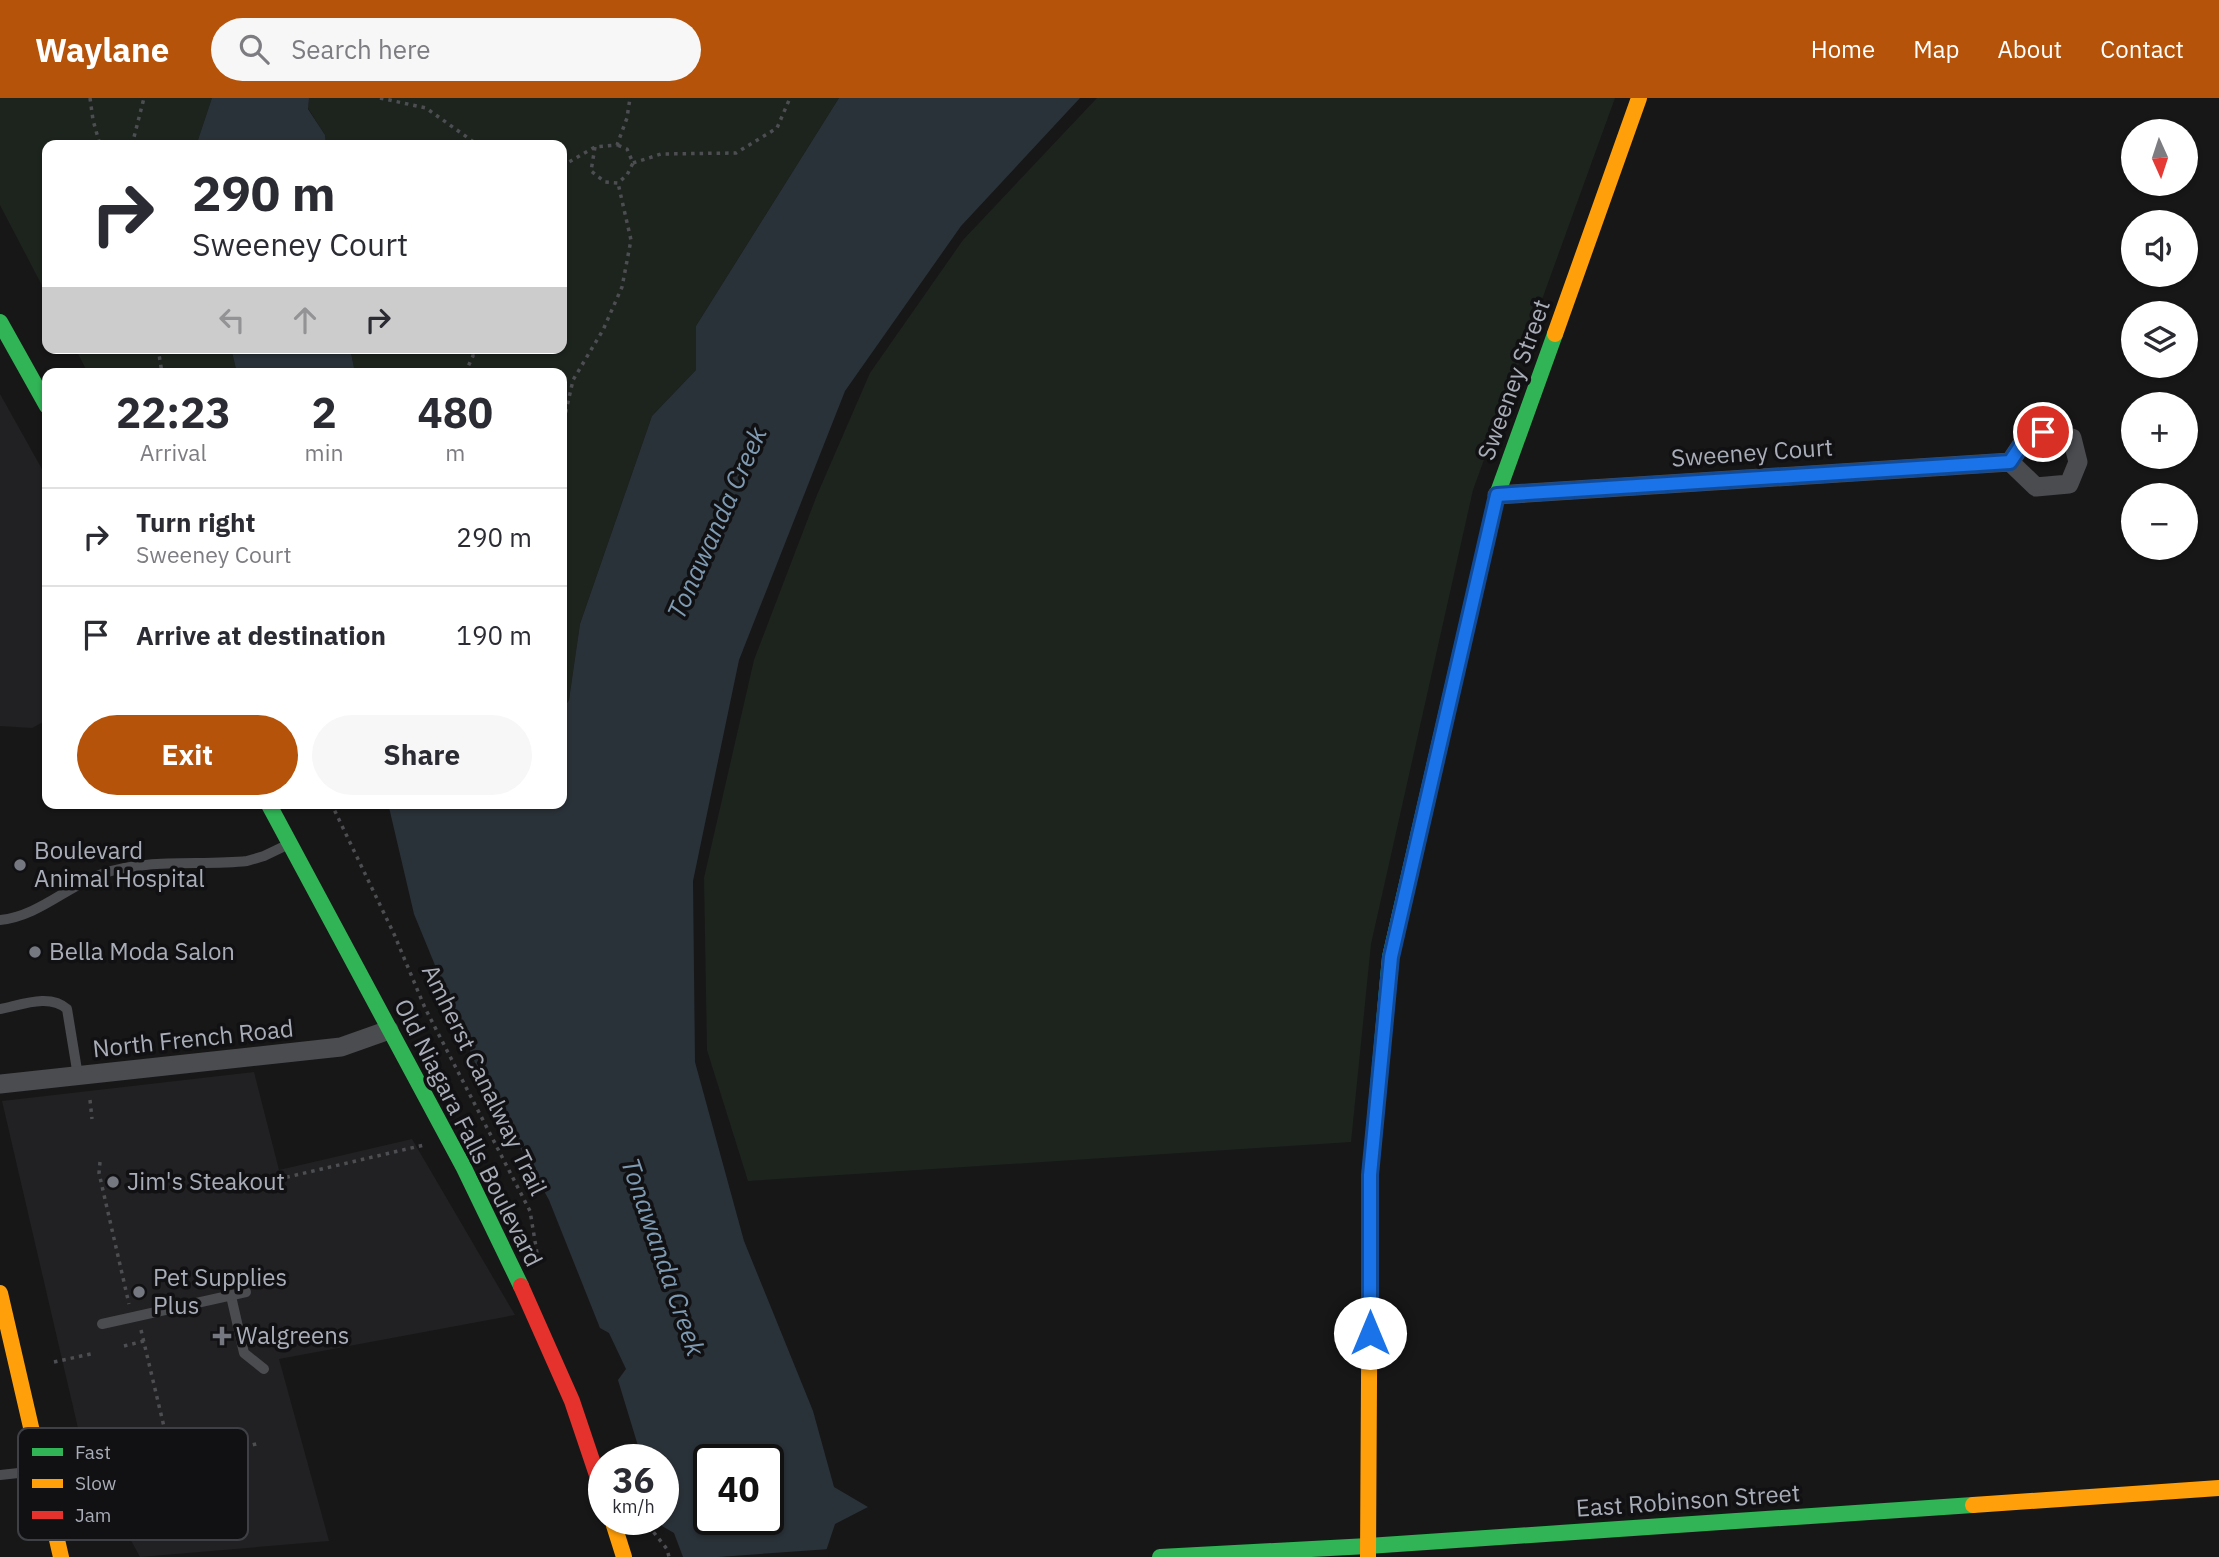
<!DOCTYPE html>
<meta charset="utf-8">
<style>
:root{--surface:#fff;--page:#f7f7f7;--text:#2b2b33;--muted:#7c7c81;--line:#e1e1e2;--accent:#b45309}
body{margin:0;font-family:"IBM Plex Sans",sans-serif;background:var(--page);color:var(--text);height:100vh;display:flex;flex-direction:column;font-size:26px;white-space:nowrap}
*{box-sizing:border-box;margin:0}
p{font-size:23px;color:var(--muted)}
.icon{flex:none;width:38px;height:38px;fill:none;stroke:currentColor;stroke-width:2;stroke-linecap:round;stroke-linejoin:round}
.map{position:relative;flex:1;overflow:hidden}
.sheet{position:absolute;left:42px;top:270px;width:525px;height:441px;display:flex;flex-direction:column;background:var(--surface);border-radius:14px;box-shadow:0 2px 5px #0004}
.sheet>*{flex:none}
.guide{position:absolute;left:42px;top:42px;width:525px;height:214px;border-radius:14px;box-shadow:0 2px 5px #0004;background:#fff;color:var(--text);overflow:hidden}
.needle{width:46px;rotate:177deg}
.fabs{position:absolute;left:2121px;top:21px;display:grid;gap:14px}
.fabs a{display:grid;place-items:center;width:77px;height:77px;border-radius:50%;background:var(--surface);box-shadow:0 2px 5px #0004;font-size:35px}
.speed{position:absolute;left:588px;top:1346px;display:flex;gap:14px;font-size:35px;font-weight:700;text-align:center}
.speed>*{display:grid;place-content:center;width:91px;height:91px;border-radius:50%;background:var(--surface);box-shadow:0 2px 5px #0004;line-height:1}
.speed small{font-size:18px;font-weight:400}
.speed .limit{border:4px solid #111;border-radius:10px;background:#fff;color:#111}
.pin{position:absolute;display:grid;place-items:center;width:60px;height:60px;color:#fff;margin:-30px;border:4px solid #fff;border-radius:50%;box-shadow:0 2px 7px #0007}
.me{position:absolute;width:77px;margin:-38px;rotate:0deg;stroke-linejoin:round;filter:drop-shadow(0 0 5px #0008)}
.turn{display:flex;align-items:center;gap:24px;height:147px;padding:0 35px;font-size:32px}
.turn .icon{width:91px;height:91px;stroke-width:2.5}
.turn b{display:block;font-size:49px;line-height:60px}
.lanes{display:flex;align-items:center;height:66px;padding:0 35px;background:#0003;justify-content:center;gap:35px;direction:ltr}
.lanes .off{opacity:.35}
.eta{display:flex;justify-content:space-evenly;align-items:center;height:119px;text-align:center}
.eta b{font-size:42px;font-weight:800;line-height:49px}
.action{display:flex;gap:14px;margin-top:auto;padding:14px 35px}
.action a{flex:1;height:80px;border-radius:42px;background:var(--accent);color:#fff;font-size:28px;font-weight:800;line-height:80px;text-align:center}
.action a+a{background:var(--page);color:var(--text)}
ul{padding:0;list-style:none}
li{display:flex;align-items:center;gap:21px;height:98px;padding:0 35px;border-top:2px solid var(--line)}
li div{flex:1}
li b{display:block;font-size:26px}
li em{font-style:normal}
header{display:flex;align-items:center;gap:42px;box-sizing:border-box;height:98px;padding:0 35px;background:var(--accent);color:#fff}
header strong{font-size:33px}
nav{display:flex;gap:38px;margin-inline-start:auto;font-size:24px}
.search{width:490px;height:63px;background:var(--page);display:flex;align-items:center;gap:18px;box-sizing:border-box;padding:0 24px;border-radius:38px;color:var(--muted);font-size:26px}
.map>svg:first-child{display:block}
.built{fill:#212123}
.green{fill:#1d241e}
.water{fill:#2a3239;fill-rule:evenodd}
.pier{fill:#171717}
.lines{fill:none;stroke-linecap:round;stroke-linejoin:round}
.path{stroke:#4d4e52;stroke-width:3.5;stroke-dasharray:3.5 5;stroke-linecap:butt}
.lane{stroke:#4b4c50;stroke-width:10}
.street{stroke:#4b4c50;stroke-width:19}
.fast{stroke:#30b455;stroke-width:16}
.slow{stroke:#ff9f0a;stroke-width:16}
.jam{stroke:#e5322d;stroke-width:16}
.route-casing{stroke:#114b97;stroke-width:18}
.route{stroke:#1a73e8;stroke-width:12}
.poi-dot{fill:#757880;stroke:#111113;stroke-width:2.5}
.labels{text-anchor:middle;stroke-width:7;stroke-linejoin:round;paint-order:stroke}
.street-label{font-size:24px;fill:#a8adb8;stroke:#111113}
.poi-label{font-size:24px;fill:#a8adb8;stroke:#111113;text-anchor:start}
.water-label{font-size:26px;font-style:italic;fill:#7f9bb3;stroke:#111113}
.key{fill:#111113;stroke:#3e4045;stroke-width:2}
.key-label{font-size:19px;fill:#a8adb8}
</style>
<header>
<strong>Waylane</strong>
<div class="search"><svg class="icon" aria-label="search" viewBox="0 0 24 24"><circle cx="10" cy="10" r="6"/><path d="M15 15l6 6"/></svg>Search here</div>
<nav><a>Home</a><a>Map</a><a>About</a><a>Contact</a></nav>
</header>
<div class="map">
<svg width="2219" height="1459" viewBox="0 0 2219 1459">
<rect width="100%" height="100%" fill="#171717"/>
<g class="built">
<path d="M 0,296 L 47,380 L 47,622 L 32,630 L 0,628 Z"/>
<path d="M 254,974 L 279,1072 L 412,1041 L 515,1217 L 279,1261 L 329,1443 L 140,1459 L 84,1356 L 2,1003 Z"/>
</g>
<g class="green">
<path d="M 0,0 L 212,0 L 198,42 L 199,47 L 47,47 L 47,197 L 0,107 Z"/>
<path d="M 309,0 L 839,0 L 696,228 L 696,272 L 652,318 L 580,526 L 569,602 L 562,613 L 562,275 L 355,275 L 350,250 L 562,250 L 562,47 L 326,47 L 325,37 L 308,10 Z"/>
<path d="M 1097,0 L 1615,0 L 1473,392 L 1371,846 L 1351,1044 L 748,1083 L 707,952 L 704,780 L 754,562 L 817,397 L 870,275 L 963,142 Z"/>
<path d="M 75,250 L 231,250 L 237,275 L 88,275 Z"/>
</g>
<g class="water">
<path d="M 212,0 L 309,0 L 308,11 L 325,37 L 326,47 L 199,47 L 198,42 Z"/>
<path d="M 839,0 L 1080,0 L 961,128 L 845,293 L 739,562 L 693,783 L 695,964 L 744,1143 L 813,1313 L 834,1389 L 868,1409 L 835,1426 L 824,1459 L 683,1459 L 674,1435 L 662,1428 L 660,1421 L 663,1421 L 663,1362 L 642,1361 L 618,1282 L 626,1271 L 609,1235 L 600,1230 L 549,1102 L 480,977 L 414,816 L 388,705 L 562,705 L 562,613 L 569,602 L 580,526 L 652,318 L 696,272 L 696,228 ZM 709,1362 L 768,1362 L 768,1421 L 709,1421 Z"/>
<path d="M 231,250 L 350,250 L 355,275 L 237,275 Z"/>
</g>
<path class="pier" d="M 830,1451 L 828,1459 L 718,1459 Z"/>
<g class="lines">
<g class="path">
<path d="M 90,0 L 93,22 L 100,47"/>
<path d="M 380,0 L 426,10 L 478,47"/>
<path d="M 132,47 L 144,0"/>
<path d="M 595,49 L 591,73 L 605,84 L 618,85 L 627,77 L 633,65 L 627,51 L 617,47"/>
<path d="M 633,65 L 661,56 L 736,55 L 777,30 L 790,0"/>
<path d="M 562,68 L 595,49 L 617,47 L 627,20 L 630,0"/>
<path d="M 158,250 L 162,275"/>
<path d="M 465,275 L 473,258 L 472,250"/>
<path d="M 562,331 L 573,282 L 603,232 L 622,189 L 631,142 L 618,85"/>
<path d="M 331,705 L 394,836 L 425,910 L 530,1113 L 539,1167"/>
<path d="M 90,1002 L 92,1021"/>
<path d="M 100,1064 L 99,1075 L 129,1206"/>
<path d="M 245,1089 L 424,1047"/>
<path d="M 141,1232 L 170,1354 L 186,1363 L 260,1345"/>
<path d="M 124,1248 L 144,1243"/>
<path d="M 54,1264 L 95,1255"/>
<path d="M 170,1366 L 178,1354"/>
<path d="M 86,1406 L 128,1396 L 131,1393"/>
<path d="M 643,1421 L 667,1451 L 669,1459"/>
</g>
<g class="lane">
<path d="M 0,822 C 39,818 67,788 102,776 C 146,760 201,768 247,763 L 264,758 L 289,746"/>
<path d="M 0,911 C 21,907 50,895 67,911 L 78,978"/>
<path d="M 231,1198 L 244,1255 L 264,1271"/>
<path d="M 102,1226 L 246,1194"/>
<path d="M 0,1377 L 37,1373"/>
</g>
<g class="street">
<path d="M 1497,397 L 2010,364 L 2036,389 L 2069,386 L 2078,364 L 2072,340 L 2043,334 L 2022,346 L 2010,364"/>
<path d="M 0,986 L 341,949 L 389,932"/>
</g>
<g class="fast">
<path d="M 0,224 L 47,308"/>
<path d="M 268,705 L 464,1070 L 521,1188"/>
<path d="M 1370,1107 L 1370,1077 L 1390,859 L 1497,397 L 1555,236"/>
<path d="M 1160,1459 L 1368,1448 L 1973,1407"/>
</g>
<g class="slow">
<path d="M 1555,236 L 1639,0"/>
<path d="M 0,1195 L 61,1459"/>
<path d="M 1973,1407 L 2219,1390"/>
<path d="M 612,1421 L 624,1459"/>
<path d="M 1368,1459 L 1370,1107"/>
</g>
<path class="jam" d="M 521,1188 L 572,1303 L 604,1398"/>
</g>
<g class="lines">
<g class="route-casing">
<path id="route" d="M 1370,1235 L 1370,1077 L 1391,859 L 1497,397 L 2010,364 L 2022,346 L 2043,334"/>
</g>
<use href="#route" class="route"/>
</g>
<g class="poi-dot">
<circle cx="20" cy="767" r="7"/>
<circle cx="35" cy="854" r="7"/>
<circle cx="113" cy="1084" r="7"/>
<circle cx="139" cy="1194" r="7"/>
<path d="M218.5 1227.5h7v7h7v7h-7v7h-7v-7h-7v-7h7z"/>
</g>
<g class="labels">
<g class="street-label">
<text transform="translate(1514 282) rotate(-70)" y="8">Sweeney Street</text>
<text transform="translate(1752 355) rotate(-4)" y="8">Sweeney Court</text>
<text transform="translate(193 941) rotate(-6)" y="8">North French Road</text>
<text transform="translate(484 982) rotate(64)" y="8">Amherst Canalway Trail</text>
<text transform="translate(468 1035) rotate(63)" y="8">Old Niagara Falls Boulevard</text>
<text transform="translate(1688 1403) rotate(-4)" y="8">East Robinson Street</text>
</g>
<g class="poi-label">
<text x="34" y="761">Boulevard<tspan x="34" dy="28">Animal Hospital</tspan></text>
<text x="49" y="862">Bella Moda Salon</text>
<text x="127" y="1092">Jim's Steakout</text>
<text x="153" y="1188">Pet Supplies<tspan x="153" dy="28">Plus</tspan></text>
<text x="236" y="1246">Walgreens</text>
</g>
<g class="water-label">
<text transform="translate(717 425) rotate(-66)" y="9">Tonawanda Creek</text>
<text transform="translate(663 1159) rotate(71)" y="9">Tonawanda Creek</text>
</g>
</g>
<rect x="18" y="1330" width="230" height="112" rx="10" class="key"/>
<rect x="32" y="1350" width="31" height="8" fill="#30b455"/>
<rect x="32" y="1381" width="31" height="9" fill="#ff9f0a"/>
<rect x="32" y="1413" width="31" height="8" fill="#e5322d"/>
<g class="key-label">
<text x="75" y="1361">Fast</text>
<text x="75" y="1392">Slow</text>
<text x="75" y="1424">Jam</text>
</g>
</svg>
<div class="fabs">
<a><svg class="needle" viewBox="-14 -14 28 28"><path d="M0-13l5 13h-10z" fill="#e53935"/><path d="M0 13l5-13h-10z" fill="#7c7c81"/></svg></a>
<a><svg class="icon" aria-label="sound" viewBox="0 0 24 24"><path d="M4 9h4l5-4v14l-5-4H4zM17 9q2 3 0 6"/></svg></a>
<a><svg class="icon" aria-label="layers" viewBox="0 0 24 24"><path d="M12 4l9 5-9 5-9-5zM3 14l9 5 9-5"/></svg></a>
<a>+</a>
<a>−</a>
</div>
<div class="speed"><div>36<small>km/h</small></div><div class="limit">40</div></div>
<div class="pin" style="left:2043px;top:334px;background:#d93025"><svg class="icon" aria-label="arrive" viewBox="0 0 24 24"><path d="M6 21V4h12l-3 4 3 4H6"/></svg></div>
<svg class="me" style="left:1370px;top:1235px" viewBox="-20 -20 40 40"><circle r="19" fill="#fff"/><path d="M0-13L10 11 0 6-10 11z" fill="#1a73e8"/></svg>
<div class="guide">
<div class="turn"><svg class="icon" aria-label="right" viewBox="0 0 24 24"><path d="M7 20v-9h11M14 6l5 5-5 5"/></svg><div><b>290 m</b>Sweeney Court</div></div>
<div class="lanes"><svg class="icon off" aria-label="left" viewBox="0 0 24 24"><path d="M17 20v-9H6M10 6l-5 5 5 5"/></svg><svg class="icon off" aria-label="ahead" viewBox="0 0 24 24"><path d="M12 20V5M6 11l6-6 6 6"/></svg><svg class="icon" aria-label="right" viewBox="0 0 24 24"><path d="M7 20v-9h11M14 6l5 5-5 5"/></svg></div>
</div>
<section class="sheet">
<div class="eta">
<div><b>22:23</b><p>Arrival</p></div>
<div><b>2</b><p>min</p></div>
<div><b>480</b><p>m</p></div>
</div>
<ul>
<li><svg class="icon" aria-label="right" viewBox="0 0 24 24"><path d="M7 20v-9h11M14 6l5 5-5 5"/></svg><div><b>Turn right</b><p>Sweeney Court</p></div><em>290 m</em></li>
<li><svg class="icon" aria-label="arrive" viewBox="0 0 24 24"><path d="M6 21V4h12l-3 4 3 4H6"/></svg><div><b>Arrive at destination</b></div><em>190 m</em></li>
</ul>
<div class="action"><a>Exit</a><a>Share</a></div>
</section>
</div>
